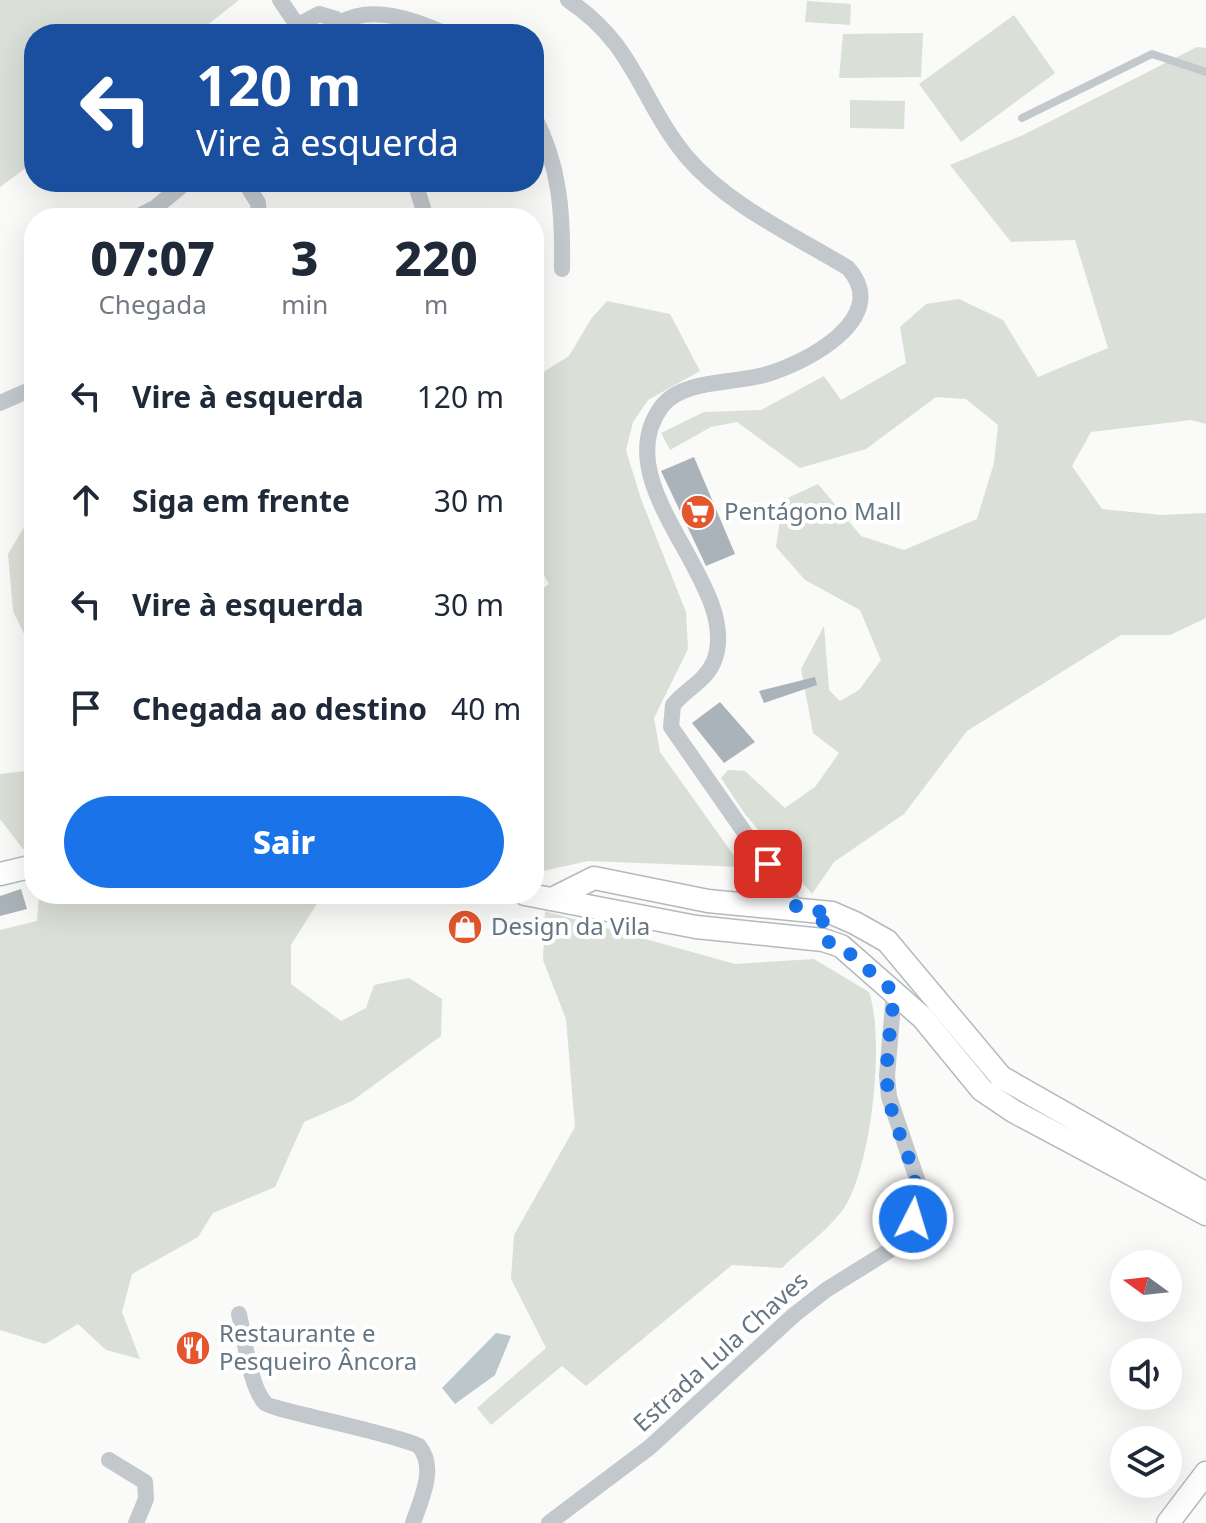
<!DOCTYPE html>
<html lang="pt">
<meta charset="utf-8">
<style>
:root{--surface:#fff;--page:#f2f2f3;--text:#1f2937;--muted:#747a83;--accent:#1a73e8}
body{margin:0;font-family:"Noto Sans",sans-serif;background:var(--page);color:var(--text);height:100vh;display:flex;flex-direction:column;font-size:30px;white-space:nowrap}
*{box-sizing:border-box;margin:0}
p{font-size:26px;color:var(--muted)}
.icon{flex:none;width:44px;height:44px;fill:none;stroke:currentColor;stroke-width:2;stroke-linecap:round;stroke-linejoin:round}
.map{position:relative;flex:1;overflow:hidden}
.sheet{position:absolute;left:24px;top:208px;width:520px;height:696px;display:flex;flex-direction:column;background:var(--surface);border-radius:32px;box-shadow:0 8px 32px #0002}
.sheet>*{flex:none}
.top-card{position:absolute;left:24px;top:24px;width:520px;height:168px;border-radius:32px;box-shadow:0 8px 32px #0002;background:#1a4fa0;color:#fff;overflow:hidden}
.needle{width:52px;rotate:285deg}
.controls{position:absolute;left:1110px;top:1250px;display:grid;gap:16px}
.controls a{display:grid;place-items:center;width:72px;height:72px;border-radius:50%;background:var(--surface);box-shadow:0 8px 32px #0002;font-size:40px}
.pin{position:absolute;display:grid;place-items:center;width:68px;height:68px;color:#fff;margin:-34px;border-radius:16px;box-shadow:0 4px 12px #0006}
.me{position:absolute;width:88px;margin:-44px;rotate:5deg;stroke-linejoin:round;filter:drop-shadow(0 0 6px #0008)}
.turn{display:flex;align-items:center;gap:28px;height:168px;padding:0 40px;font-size:36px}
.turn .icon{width:104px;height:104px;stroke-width:2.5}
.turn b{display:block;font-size:56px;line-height:68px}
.eta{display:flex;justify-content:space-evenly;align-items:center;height:136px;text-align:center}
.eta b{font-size:48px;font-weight:800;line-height:56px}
.button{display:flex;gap:16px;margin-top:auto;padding:16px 40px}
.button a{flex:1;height:92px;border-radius:48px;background:var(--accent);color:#fff;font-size:32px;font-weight:800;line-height:92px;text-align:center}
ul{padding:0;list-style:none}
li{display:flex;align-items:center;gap:24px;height:104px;padding:0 40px}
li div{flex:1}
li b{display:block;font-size:30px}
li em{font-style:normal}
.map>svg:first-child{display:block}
.green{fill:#dadfd7}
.water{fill:#bbc7cb}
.building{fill:#aab3b9}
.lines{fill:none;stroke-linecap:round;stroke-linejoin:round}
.secondary-casing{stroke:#b3babf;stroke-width:25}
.lane{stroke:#c3c8cc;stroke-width:8}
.street{stroke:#c3c8cc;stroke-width:16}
.secondary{stroke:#fff;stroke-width:22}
.route{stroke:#1a73e8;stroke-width:14;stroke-dasharray:0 25.2}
.labels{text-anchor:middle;stroke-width:8;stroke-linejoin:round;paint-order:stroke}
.poi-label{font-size:24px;fill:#657683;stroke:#fff;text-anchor:start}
.street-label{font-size:24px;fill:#657683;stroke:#fff}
</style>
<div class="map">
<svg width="1206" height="1523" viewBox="0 0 1206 1523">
<rect width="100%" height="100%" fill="#fafaf8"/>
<g class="green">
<path d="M 0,0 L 239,0 L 196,34 L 34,34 L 34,162 L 0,187 Z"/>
<path d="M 807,1 L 851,4 L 850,25 L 805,22 Z"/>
<path d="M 1014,15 L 1055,73 L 961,142 L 919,84 Z"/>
<path d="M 923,33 L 921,77 L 839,78 L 843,34 Z"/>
<path d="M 1197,47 L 1206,48 L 1206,424 L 1191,420 L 1091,432 L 1072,466 L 1102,509 L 1161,515 L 1206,513 L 1206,618 L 1170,635 L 1121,635 L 967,731 L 904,814 L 834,862 L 812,894 L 745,814 L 721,778 L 728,770 L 745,771 L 785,808 L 815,787 L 839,753 L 813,733 L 801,669 L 824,626 L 829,690 L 840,701 L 859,690 L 881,660 L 860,610 L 805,580 L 776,547 L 783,500 L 818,484 L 861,536 L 904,550 L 977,519 L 994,463 L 998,425 L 966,399 L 936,397 L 866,449 L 800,468 L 737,422 L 711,427 L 670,450 L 661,433 L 704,412 L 761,410 L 824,376 L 841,400 L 906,363 L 900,327 L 926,304 L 959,299 L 1003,320 L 1038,377 L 1108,348 L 1075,240 L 1011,242 L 950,165 L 1023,135 Z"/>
<path d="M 850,100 L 905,101 L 904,129 L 850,128 Z"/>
<path d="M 607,301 L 670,314 L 700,371 L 648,400 L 633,422 L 626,450 L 641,499 L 686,612 L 688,649 L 654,718 L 660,752 L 742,867 L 588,861 L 534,873 L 534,595 L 549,584 L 534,558 L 534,378 L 569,356 L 591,319 Z"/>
<path d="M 34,511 L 34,655 L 13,611 L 8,554 Z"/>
<path d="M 34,770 L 34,847 L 23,849 L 0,819 L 0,774 Z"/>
<path d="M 39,894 L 323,894 L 291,945 L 291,984 L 341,1021 L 366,1008 L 374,985 L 409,978 L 442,999 L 441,1036 L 352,1101 L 304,1122 L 275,1187 L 213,1213 L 198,1237 L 132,1274 L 122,1312 L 140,1359 L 106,1350 L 78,1324 L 45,1344 L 0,1330 L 0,930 L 37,921 Z"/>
<path d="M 545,911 L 735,964 L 814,959 L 869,992 C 885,1038 872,1166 844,1208 C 829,1230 801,1249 782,1268 L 732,1265 L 586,1386 L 562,1366 L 491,1425 L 477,1408 L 546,1348 L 511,1279 L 514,1235 L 575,1127 L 566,1019 L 543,960 Z"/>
</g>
<path class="water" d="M 496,1333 L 511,1336 L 495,1375 L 455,1404 L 442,1388 Z"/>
<g class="building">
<path d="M 694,457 L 735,554 L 706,566 L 661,471 Z"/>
<path d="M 815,677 L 817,685 L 764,703 L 759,691 Z"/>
<path d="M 720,702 L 755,742 L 724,763 L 692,723 Z"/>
<path d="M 21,889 L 27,909 L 0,916 L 0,896 Z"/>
</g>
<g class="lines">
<g class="secondary-casing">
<g id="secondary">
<path d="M 0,874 L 34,866"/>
<path d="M 525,894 L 696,927 L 823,940 L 841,946 L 923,1018 L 982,1090 L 1013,1111 L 1206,1214"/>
<path d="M 552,899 L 594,878 L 708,901 L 832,913 L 855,923 L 887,941 L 1001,1077 L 1206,1194"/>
<path d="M 1168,1523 L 1206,1473"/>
</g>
</g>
<path class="lane" d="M 1022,118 L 1152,54 L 1206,72"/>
<g class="street">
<path d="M 280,0 L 300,29"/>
<path d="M 568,0 C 635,44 640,100 686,156 C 727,205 794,235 848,268 C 893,318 805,364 764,375 C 734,384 683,379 662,406 C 602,486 744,585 714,661 C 706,681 686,689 673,705 L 671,727 L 798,909"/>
<path d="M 340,23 C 372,4 415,20 446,34"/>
<path d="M 299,34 L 304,22 L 319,14 L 336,19 L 344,34"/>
<path d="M 534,116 C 560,166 563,213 562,269"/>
<path d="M 245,182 L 258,203 L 259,218"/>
<path d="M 415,182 L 426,218"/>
<path d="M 135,218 L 155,208 L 186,182"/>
<path d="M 0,403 L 34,388"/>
<path d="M 239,1314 C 244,1336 250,1387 265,1403 C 271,1410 393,1433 419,1446 C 437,1468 421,1499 413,1523"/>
<path d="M 109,1460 L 145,1482 L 146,1499 L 136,1523"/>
<path d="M 549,1523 L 650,1447 L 794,1315 L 826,1290 L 895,1247 L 906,1234 L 918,1201 L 919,1185 L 889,1097 L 887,1076 L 894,992"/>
</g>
<use href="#secondary" class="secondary"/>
</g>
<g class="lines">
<path class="route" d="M 768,864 L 798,909 L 832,913 L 822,922 L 823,940 L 841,946 L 894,992 C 892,1025 884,1060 888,1092 C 894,1138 926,1172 913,1219"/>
</g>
<defs>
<g id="supermarket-disc" transform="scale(1.8)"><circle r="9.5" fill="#e4572e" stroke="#fff"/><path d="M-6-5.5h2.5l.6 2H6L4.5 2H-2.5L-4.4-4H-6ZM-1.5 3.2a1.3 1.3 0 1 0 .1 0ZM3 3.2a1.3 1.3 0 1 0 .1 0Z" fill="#fff"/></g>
<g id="shop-disc" transform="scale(1.8)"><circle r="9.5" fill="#e4572e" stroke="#fff"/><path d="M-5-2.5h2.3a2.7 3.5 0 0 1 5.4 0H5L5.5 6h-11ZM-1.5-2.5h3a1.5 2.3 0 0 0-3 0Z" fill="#fff"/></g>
<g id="restaurant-disc" transform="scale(1.8)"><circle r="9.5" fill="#e4572e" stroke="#fff"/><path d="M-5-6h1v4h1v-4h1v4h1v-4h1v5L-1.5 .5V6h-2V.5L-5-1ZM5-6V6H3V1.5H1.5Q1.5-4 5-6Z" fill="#fff"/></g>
</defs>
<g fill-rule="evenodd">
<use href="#supermarket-disc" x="698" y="512"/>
<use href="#shop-disc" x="465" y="927"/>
<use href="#restaurant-disc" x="193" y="1348"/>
</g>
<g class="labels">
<g class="poi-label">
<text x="724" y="520">Pentágono Mall</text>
<text x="491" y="935">Design da Vila</text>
<text x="219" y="1342">Restaurante e<tspan x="219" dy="28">Pesqueiro Âncora</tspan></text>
</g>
<g class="street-label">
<text transform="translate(721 1352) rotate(-42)" y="8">Estrada Lula Chaves</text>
</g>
</g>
</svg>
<div class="controls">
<a><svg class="needle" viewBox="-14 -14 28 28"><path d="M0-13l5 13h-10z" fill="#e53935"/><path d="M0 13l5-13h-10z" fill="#747a83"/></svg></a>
<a><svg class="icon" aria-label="sound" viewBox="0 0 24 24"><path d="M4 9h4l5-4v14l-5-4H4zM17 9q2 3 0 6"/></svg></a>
<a><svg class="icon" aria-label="layers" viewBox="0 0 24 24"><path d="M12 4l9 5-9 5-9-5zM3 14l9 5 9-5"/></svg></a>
</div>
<div class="pin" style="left:768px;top:864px;background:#d93025"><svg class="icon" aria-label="arrive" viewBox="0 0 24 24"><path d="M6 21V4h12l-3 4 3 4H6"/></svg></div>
<svg class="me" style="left:913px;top:1219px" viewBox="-20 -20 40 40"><circle r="17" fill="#1a73e8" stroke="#fff" stroke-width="3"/><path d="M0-11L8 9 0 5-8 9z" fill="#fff"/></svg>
<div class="top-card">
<div class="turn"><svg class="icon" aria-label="left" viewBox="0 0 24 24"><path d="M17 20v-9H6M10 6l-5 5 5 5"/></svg><div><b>120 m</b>Vire à esquerda</div></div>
</div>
<section class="sheet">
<div class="eta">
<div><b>07:07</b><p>Chegada</p></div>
<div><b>3</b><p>min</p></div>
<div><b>220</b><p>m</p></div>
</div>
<ul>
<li><svg class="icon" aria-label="left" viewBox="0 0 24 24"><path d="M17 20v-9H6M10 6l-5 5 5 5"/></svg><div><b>Vire à esquerda</b></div><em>120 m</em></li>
<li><svg class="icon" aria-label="ahead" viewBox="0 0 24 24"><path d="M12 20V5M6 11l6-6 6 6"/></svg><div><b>Siga em frente</b></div><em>30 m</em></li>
<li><svg class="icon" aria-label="left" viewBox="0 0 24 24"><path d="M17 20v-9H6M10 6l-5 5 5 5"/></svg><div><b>Vire à esquerda</b></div><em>30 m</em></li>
<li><svg class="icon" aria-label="arrive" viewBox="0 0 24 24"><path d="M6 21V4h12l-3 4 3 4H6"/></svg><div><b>Chegada ao destino</b></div><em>40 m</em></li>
</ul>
<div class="button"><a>Sair</a></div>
</section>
</div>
